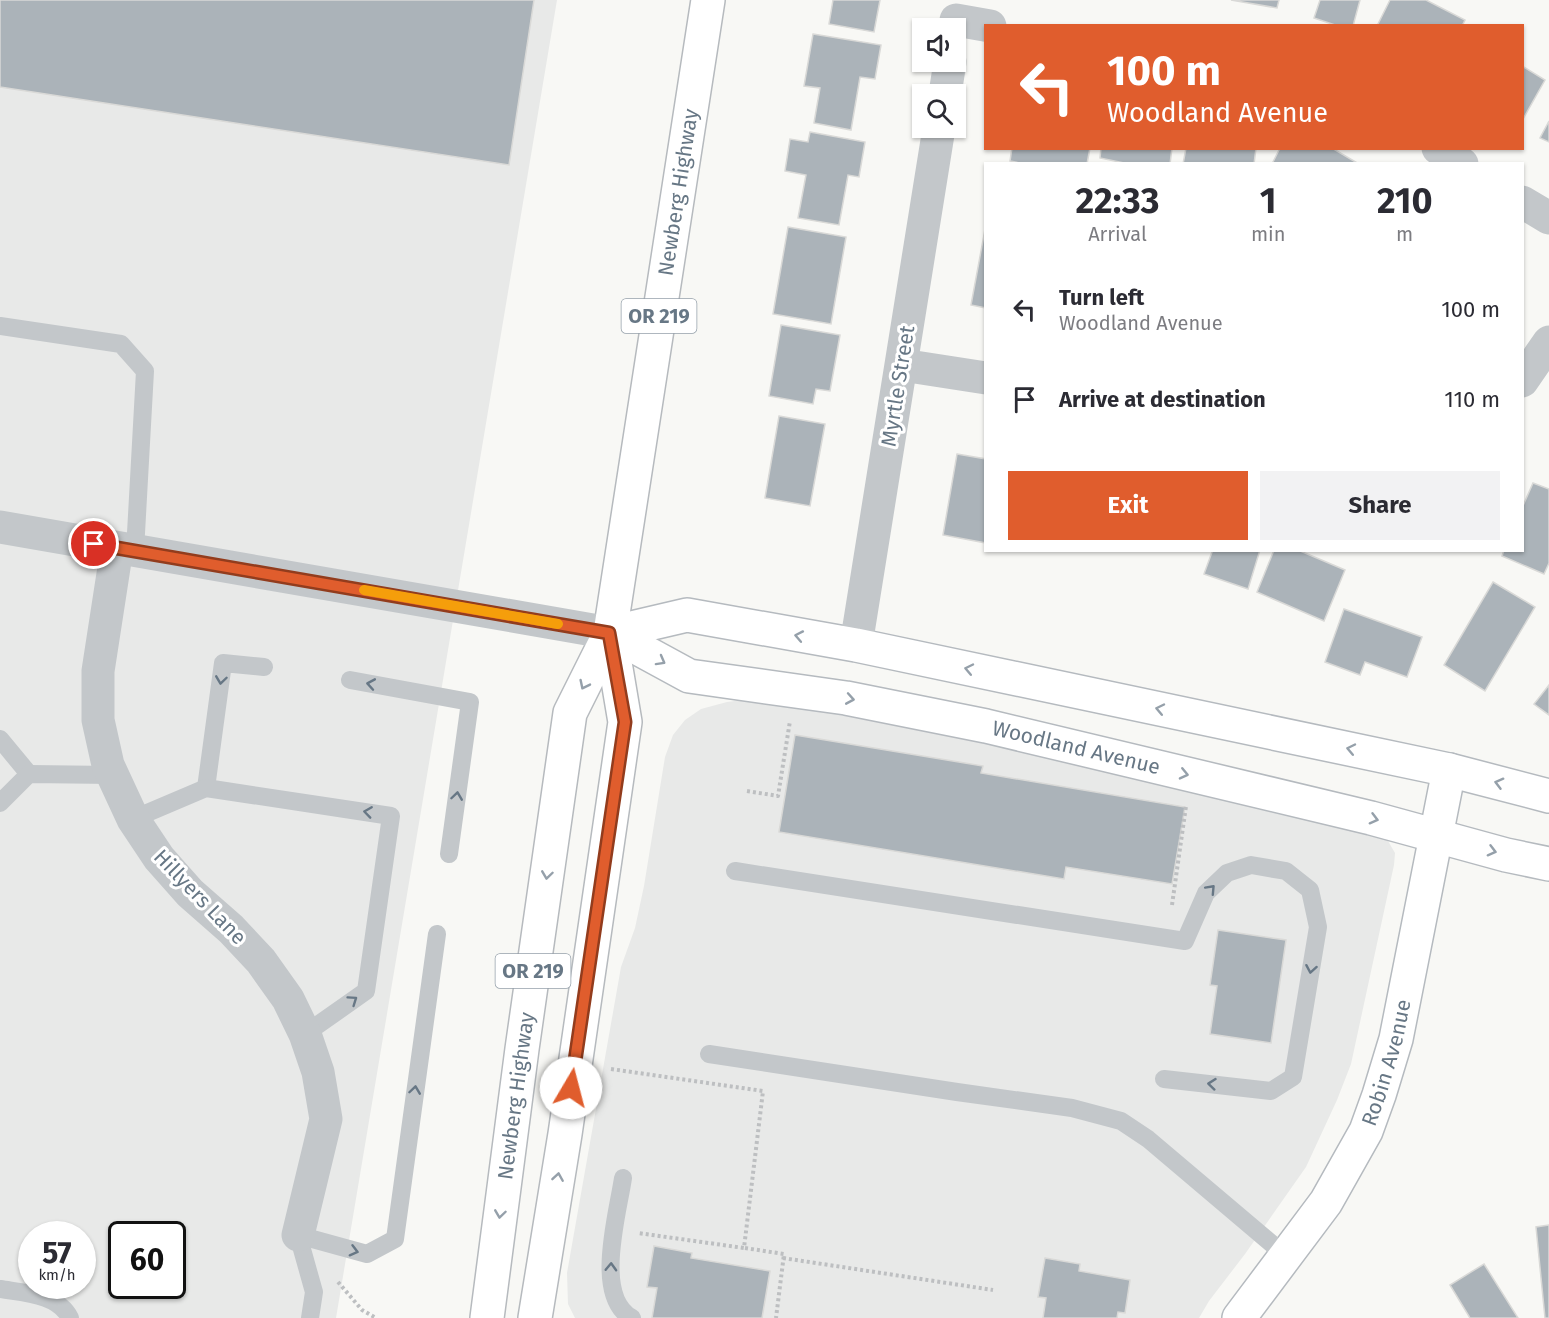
<!DOCTYPE html>
<style>
:root{--surface:#fff;--page:#f2f2f3;--text:#2b2b33;--muted:#7c7c81;--accent:#e05d2d}
body{margin:0;font-family:"Fira Sans",sans-serif;background:var(--page);color:var(--text);height:100vh;display:flex;flex-direction:column;font-size:22px;white-space:nowrap}
*{box-sizing:border-box;margin:0}
p{font-size:20px;color:var(--muted)}
.icon{flex:none;width:33px;height:33px;fill:none;stroke:currentColor;stroke-width:2;stroke-linecap:round;stroke-linejoin:round}
.map{position:relative;flex:1;overflow:hidden}
.drawer{position:absolute;left:984px;top:162px;width:540px;height:390px;display:flex;flex-direction:column;background:var(--surface);border-radius:0px;box-shadow:0 2px 4px #0004}
.drawer>*{flex:none}
.top-card{position:absolute;left:984px;top:24px;width:540px;height:126px;border-radius:0px;box-shadow:0 2px 4px #0004;background:#e05d2d;color:#fff;overflow:hidden}
.fabs{position:absolute;left:912px;top:18px;display:grid;gap:12px}
.fabs a{display:grid;place-items:center;width:54px;height:54px;border-radius:0px;background:var(--surface);box-shadow:0 2px 4px #0004;font-size:30px}
.speed{position:absolute;left:18px;top:1221px;display:flex;gap:12px;font-size:30px;font-weight:700;text-align:center}
.speed>*{display:grid;place-content:center;width:78px;height:78px;border-radius:50%;background:var(--surface);box-shadow:0 2px 4px #0004;line-height:1}
.speed small{font-size:15px;font-weight:400}
.speed .limit{border:3px solid #111;border-radius:9px;background:#fff;color:#111}
.pin{position:absolute;display:grid;place-items:center;width:51px;height:51px;color:#fff;margin:-26px;border:3px solid #fff;border-radius:50%;box-shadow:0 2px 6px #0007}
.me{position:absolute;width:66px;margin:-33px;rotate:8deg;stroke-linejoin:round;filter:drop-shadow(0 0 4px #0008)}
.turn{display:flex;align-items:center;gap:21px;height:126px;padding:0 24px;font-size:27px}
.turn .icon{width:78px;height:78px;stroke-width:2.5}
.turn b{display:block;font-size:42px;line-height:51px}
.eta{display:flex;justify-content:space-evenly;align-items:center;height:102px;text-align:center}
.eta b{font-size:36px;font-weight:700;line-height:42px}
.action{display:flex;gap:12px;margin-top:auto;padding:12px 24px}
.action a{flex:1;height:69px;border-radius:0px;background:var(--accent);color:#fff;font-size:24px;font-weight:700;line-height:69px;text-align:center}
.action a+a{background:var(--page);color:var(--text)}
ul{padding:0;list-style:none}
li{display:flex;align-items:center;gap:18px;height:90px;padding:0 24px}
li div{flex:1}
li b{display:block;font-size:22px}
li em{font-style:normal}
.map>svg:first-child{display:block}
.built{fill:#e8e9e8;fill-rule:evenodd}
.building{fill:#abb3b9;stroke:#d9d9d7;stroke-width:1.5}
.lines{fill:none;stroke-linecap:round;stroke-linejoin:round}
.secondary-casing{stroke:#b5babf;stroke-width:36}
.primary-casing{stroke:#b6babe;stroke-width:36}
.path{stroke:#bdbfc1;stroke-width:4;stroke-dasharray:3 3;stroke-linecap:butt}
.lane{stroke:#c3c7ca;stroke-width:18}
.street{stroke:#c3c7ca;stroke-width:33}
.secondary{stroke:#fff;stroke-width:33}
.primary{stroke:#fff;stroke-width:33}
.oneway{stroke:#95a0aa}
.oneway2{stroke:#677785}
.route-casing{stroke:#923c1d;stroke-width:15}
.route{stroke:#e05d2d;stroke-width:10}
.slow{stroke:#f59e0b;stroke-width:10}
.labels{text-anchor:middle;stroke-width:6;stroke-linejoin:round;paint-order:stroke}
.shield{fill:#fff;stroke:#95a0aa;stroke-width:1.5}
.shield-label{font-size:20px;font-weight:bold;fill:#677785}
.street-label{font-size:21px;fill:#677785;stroke:#fff}
</style>
<div class="map">
<svg width="1549" height="1318" viewBox="0 0 1549 1318">
<rect width="100%" height="100%" fill="#f8f8f5"/>
<g class="built">
<path d="M 0,0 L 557,0 L 336,1318 L 0,1318 ZM 32,1234 L 82,1234 L 82,1286 L 32,1286 ZM 122,1234 L 172,1234 L 172,1286 L 122,1286 Z"/>
<path d="M 781,695 L 1378,834 L 1388,841 L 1395,853 L 1394,865 L 1351,1064 L 1337,1100 L 1306,1167 L 1245,1254 L 1209,1301 L 1199,1318 L 575,1318 L 568,1304 L 567,1273 L 621,967 L 635,928 L 644,886 L 665,757 L 673,735 L 685,720 L 701,709 L 727,702 Z"/>
</g>
<g class="building">
<path d="M 0,0 L 534,0 L 509,165 L 0,87 Z"/>
<path d="M 833,0 L 880,0 L 874,32 L 829,24 Z"/>
<path d="M 1231,0 L 1279,0 L 1277,8 Z"/>
<path d="M 1320,0 L 1360,0 L 1353,26 L 1338,26 L 1314,18 Z"/>
<path d="M 1390,0 L 1426,0 L 1465,20 L 1462,26 L 1377,26 Z"/>
<path d="M 813,34 L 881,45 L 875,79 L 860,77 L 851,130 L 814,123 L 820,88 L 804,86 Z"/>
<path d="M 1522,66 L 1545,80 L 1523,119 L 1522,119 Z"/>
<path d="M 1549,121 L 1549,142 L 1540,138 Z"/>
<path d="M 810,132 L 865,142 L 859,177 L 848,175 L 839,225 L 798,218 L 806,175 L 785,171 L 790,139 L 808,142 Z"/>
<path d="M 1012,148 L 1090,148 L 1087,164 L 1025,164 L 1010,161 Z"/>
<path d="M 1101,148 L 1172,148 L 1170,164 L 1129,164 L 1100,158 Z"/>
<path d="M 1186,148 L 1256,148 L 1254,164 L 1183,164 Z"/>
<path d="M 1280,148 L 1332,148 L 1359,164 L 1272,164 Z"/>
<path d="M 986,224 L 986,308 L 971,305 Z"/>
<path d="M 788,227 L 846,237 L 831,324 L 773,314 Z"/>
<path d="M 781,325 L 840,335 L 830,391 L 816,389 L 813,404 L 769,396 Z"/>
<path d="M 779,416 L 825,424 L 810,506 L 765,498 Z"/>
<path d="M 957,454 L 986,459 L 986,543 L 943,535 Z"/>
<path d="M 1533,483 L 1549,489 L 1549,563 L 1544,574 L 1502,556 L 1504,550 L 1522,550 L 1522,508 Z"/>
<path d="M 1209,550 L 1260,550 L 1248,589 L 1204,574 L 1212,552 Z"/>
<path d="M 1274,550 L 1298,550 L 1345,570 L 1324,621 L 1257,592 Z"/>
<path d="M 1493,582 L 1535,607 L 1485,691 L 1444,665 Z"/>
<path d="M 1344,609 L 1422,637 L 1407,677 L 1365,662 L 1360,675 L 1325,662 Z"/>
<path d="M 1549,685 L 1549,715 L 1534,704 Z"/>
<path d="M 795,735 L 983,766 L 981,773 L 1185,807 L 1172,884 L 1066,867 L 1064,879 L 779,832 Z"/>
<path d="M 1218,930 L 1286,940 L 1271,1043 L 1210,1034 L 1217,986 L 1210,985 Z"/>
<path d="M 1549,1225 L 1549,1318 L 1545,1318 L 1536,1227 Z"/>
<path d="M 654,1246 L 692,1253 L 691,1258 L 770,1271 L 762,1318 L 652,1318 L 657,1288 L 647,1287 Z"/>
<path d="M 1045,1258 L 1080,1264 L 1079,1271 L 1130,1280 L 1125,1313 L 1118,1312 L 1117,1318 L 1043,1318 L 1046,1298 L 1038,1297 Z"/>
<path d="M 1484,1264 L 1518,1318 L 1470,1318 L 1450,1285 Z"/>
</g>
<g class="lines">
<g class="secondary-casing">
<g id="secondary">
<path id="s1" d="M 610,633 L 689,676 L 846,698 L 986,726 L 1371,818 L 1506,855 L 1549,864"/>
<path d="M 610,633 L 687,615 L 856,645 L 1449,770 L 1549,796"/>
<path id="s2" d="M 1239,1318 L 1326,1202 L 1366,1131 L 1379,1095 L 1396,1039 L 1449,770"/>
</g>
</g>
<g class="primary-casing">
<g id="primary">
<path id="s3" d="M 487,1318 L 522,1049 L 570,713 L 610,633 L 708,0"/>
<path d="M 535,1318 L 565,1134 L 625,722 L 610,633"/>
</g>
</g>
<g class="path">
<path d="M 747,791 L 778,796 L 790,721"/>
<path d="M 1172,905 L 1186,806"/>
<path d="M 611,1069 L 763,1091 L 744,1248 L 638,1233"/>
<path d="M 745,1248 L 784,1254 L 776,1318"/>
<path d="M 783,1258 L 993,1290"/>
<path d="M 338,1282 L 362,1310 L 376,1318"/>
</g>
<g class="lane">
<path d="M 0,326 L 121,344 L 145,371 L 135,551"/>
<path d="M 350,680 L 470,702 L 449,854"/>
<path d="M 0,739 L 29,774"/>
<path d="M 206,788 L 223,663 L 264,667"/>
<path d="M 0,803 L 29,774 L 113,775"/>
<path d="M 133,819 L 206,788 L 391,816 L 366,991 L 305,1034"/>
<path d="M 735,871 L 1185,941 L 1206,893 L 1227,873 L 1251,865 L 1286,871 L 1310,890 L 1318,927 L 1293,1077 L 1271,1091 L 1164,1079"/>
<path d="M 709,1054 L 957,1092 L 1072,1108 L 1121,1121 L 1148,1139 L 1285,1255"/>
<path d="M 623,1178 C 618,1213 593,1297 632,1318"/>
<path d="M 298,1235 L 367,1254 L 395,1239 L 437,934"/>
<path d="M 298,1235 L 314,1292 L 310,1318"/>
<path d="M 0,1289 C 24,1293 58,1294 70,1318"/>
</g>
<g class="street">
<path d="M 956,20 L 990,26"/>
<path d="M 945,94 L 950,62"/>
<path d="M 1438,148 L 1462,164"/>
<path d="M 1522,202 L 1549,218"/>
<path d="M 902,365 L 986,378"/>
<path d="M 1522,381 L 1549,342"/>
<path d="M 0,527 L 610,633"/>
<path d="M 117,548 L 98,671 L 98,720 L 108,765 L 133,819 L 159,858 L 190,893 L 231,929 L 261,961 L 288,999 L 305,1034 L 318,1072 L 326,1119 L 298,1235"/>
<path d="M 856,645 L 939,128"/>
</g>
<use href="#secondary" class="secondary"/>
<use href="#primary" class="primary"/>
</g>
<defs><path id="oneway-chevron" d="M-2-3.5L2.5 0L-2 3.5" fill="none" stroke-width="1.6" stroke-linecap="round" stroke-linejoin="round" transform="scale(1.5)"/></defs>
<g class="oneway">
<use href="#oneway-chevron" transform="translate(799 636) rotate(-169)"/>
<use href="#oneway-chevron" transform="translate(661 661) rotate(29)"/>
<use href="#oneway-chevron" transform="translate(969 669) rotate(-168)"/>
<use href="#oneway-chevron" transform="translate(584 685) rotate(116)"/>
<use href="#oneway-chevron" transform="translate(850 699) rotate(10)"/>
<use href="#oneway-chevron" transform="translate(1160 709) rotate(-168)"/>
<use href="#oneway-chevron" transform="translate(1351 749) rotate(-168)"/>
<use href="#oneway-chevron" transform="translate(1184 774) rotate(13)"/>
<use href="#oneway-chevron" transform="translate(1499 783) rotate(-165)"/>
<use href="#oneway-chevron" transform="translate(1374 819) rotate(15)"/>
<use href="#oneway-chevron" transform="translate(1492 851) rotate(15)"/>
<use href="#oneway-chevron" transform="translate(547 875) rotate(98)"/>
<use href="#oneway-chevron" transform="translate(558 1177) rotate(-81)"/>
<use href="#oneway-chevron" transform="translate(500 1214) rotate(98)"/>
</g>
<g class="oneway2">
<use href="#oneway-chevron" transform="translate(221 680) rotate(98)"/>
<use href="#oneway-chevron" transform="translate(371 684) rotate(-170)"/>
<use href="#oneway-chevron" transform="translate(457 796) rotate(-82)"/>
<use href="#oneway-chevron" transform="translate(368 812) rotate(-172)"/>
<use href="#oneway-chevron" transform="translate(1211 889) rotate(-47)"/>
<use href="#oneway-chevron" transform="translate(1311 969) rotate(100)"/>
<use href="#oneway-chevron" transform="translate(353 1000) rotate(-35)"/>
<use href="#oneway-chevron" transform="translate(1212 1084) rotate(-174)"/>
<use href="#oneway-chevron" transform="translate(415 1090) rotate(-82)"/>
<use href="#oneway-chevron" transform="translate(354 1251) rotate(15)"/>
<use href="#oneway-chevron" transform="translate(611 1267) rotate(-88)"/>
</g>
<g class="lines">
<g class="route-casing">
<path id="route" d="M 94,544 L 609,633 L 625,722 L 571,1088"/>
</g>
<use href="#route" class="route"/>
<path class="slow" d="M 364,590 L 558,624"/>
</g>
<g class="labels">
<g class="shield">
<rect x="621.5" y="299" width="75" height="34" rx="4.5"/>
<rect x="495.5" y="954" width="75" height="34" rx="4.5"/>
</g>
<g class="shield-label">
<text x="659" y="323">OR 219</text>
<text x="533" y="978">OR 219</text>
</g>
<g class="street-label">
<text dy="7" stroke="none"><textPath href="#s3" startOffset="1146">Newberg Highway</textPath></text>
<text transform="translate(898 386) rotate(-81)" y="7">Myrtle Street</text>
<text dy="7" stroke="none"><textPath href="#s1" startOffset="484">Woodland Avenue</textPath></text>
<text transform="translate(200 897) rotate(46)" y="7">Hillyers Lane</text>
<text dy="7" stroke="none"><textPath href="#s2" startOffset="298">Robin Avenue</textPath></text>
<text dy="7" stroke="none"><textPath href="#s3" startOffset="224">Newberg Highway</textPath></text>
</g>
</g>
</svg>
<div class="fabs">
<a><svg class="icon" aria-label="sound" viewBox="0 0 24 24"><path d="M4 9h4l5-4v14l-5-4H4zM17 9q2 3 0 6"/></svg></a>
<a><svg class="icon" aria-label="search" viewBox="0 0 24 24"><circle cx="10" cy="10" r="6"/><path d="M15 15l6 6"/></svg></a>
</div>
<div class="speed"><div>57<small>km/h</small></div><div class="limit">60</div></div>
<div class="pin" style="left:94px;top:544px;background:#d93025"><svg class="icon" aria-label="arrive" viewBox="0 0 24 24"><path d="M6 21V4h12l-3 4 3 4H6"/></svg></div>
<svg class="me" style="left:571px;top:1088px" viewBox="-20 -20 40 40"><circle r="19" fill="#fff"/><path d="M0-13L10 11 0 6-10 11z" fill="#e05d2d"/></svg>
<div class="top-card">
<div class="turn"><svg class="icon" aria-label="left" viewBox="0 0 24 24"><path d="M17 20v-9H6M10 6l-5 5 5 5"/></svg><div><b>100 m</b>Woodland Avenue</div></div>
</div>
<section class="drawer">
<div class="eta">
<div><b>22:33</b><p>Arrival</p></div>
<div><b>1</b><p>min</p></div>
<div><b>210</b><p>m</p></div>
</div>
<ul>
<li><svg class="icon" aria-label="left" viewBox="0 0 24 24"><path d="M17 20v-9H6M10 6l-5 5 5 5"/></svg><div><b>Turn left</b><p>Woodland Avenue</p></div><em>100 m</em></li>
<li><svg class="icon" aria-label="arrive" viewBox="0 0 24 24"><path d="M6 21V4h12l-3 4 3 4H6"/></svg><div><b>Arrive at destination</b></div><em>110 m</em></li>
</ul>
<div class="action"><a>Exit</a><a>Share</a></div>
</section>
</div>
